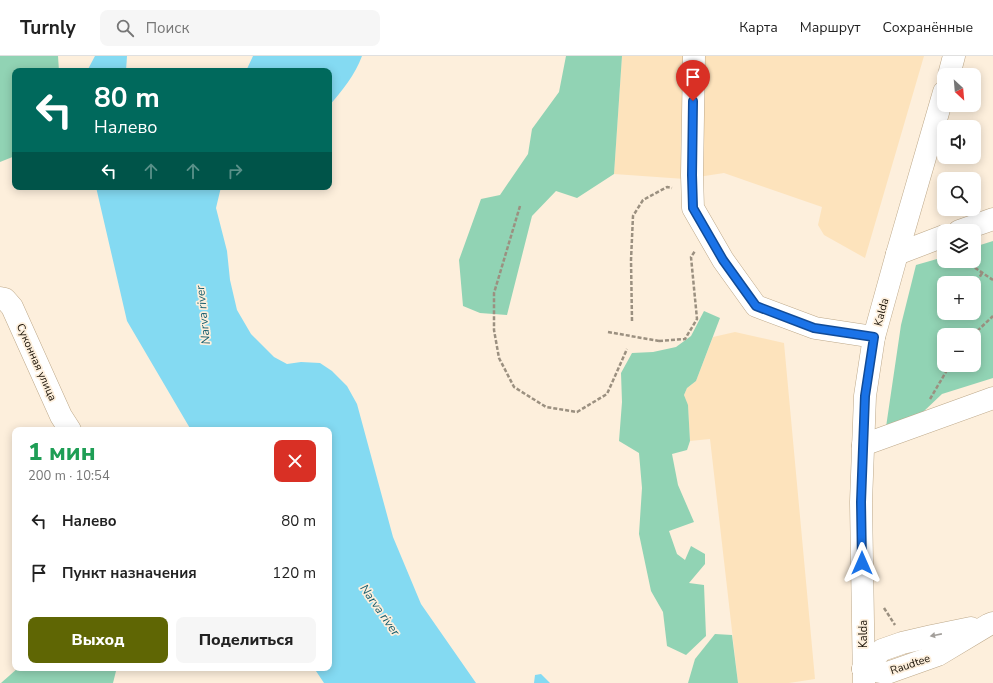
<!DOCTYPE html>
<html lang="ru">
<meta charset="utf-8">
<style>
:root{--surface:#fff;--page:#f6f6f6;--text:#222;--muted:#767676;--line:#e0e0e0;--accent:#5f6604}
body{margin:0;font-family:"Nunito Sans",sans-serif;background:var(--page);color:var(--text);height:100vh;display:flex;flex-direction:column;font-size:15px;white-space:nowrap}
*{box-sizing:border-box;margin:0}
p{font-size:13px;color:var(--muted)}
.icon{flex:none;width:22px;height:22px;fill:none;stroke:currentColor;stroke-width:2;stroke-linecap:round;stroke-linejoin:round}
.map{position:relative;flex:1;overflow:hidden}
.side{position:absolute;left:12px;top:371px;width:320px;height:244px;display:flex;flex-direction:column;background:var(--surface);border-radius:8px;box-shadow:0 2px 10px #0003}
.side>*{flex:none}
.banner{position:absolute;left:12px;top:12px;width:320px;height:122px;border-radius:8px;box-shadow:0 2px 10px #0003;background:#00695c;color:#fff;overflow:hidden}
.needle{width:26px;rotate:154deg}
.fabs{position:absolute;left:937px;top:12px;display:grid;gap:8px}
.fabs a{display:grid;place-items:center;width:44px;height:44px;border-radius:8px;background:var(--surface);box-shadow:0 2px 10px #0003;font-size:20px}
.pin{position:absolute;display:grid;place-items:center;width:34px;height:34px;color:#fff;margin:-41px -17px;border-radius:50% 50% 50% 0;rotate:-45deg;box-shadow:0 0 4px #0007}
.pin .icon{rotate:45deg}
.me{position:absolute;width:44px;margin:-22px;rotate:0deg;stroke-linejoin:round;filter:drop-shadow(0 0 3px #0008)}
.turn{display:flex;align-items:center;gap:14px;height:84px;padding:0 16px;font-size:18px}
.turn .icon{width:52px;height:52px;stroke-width:2.5}
.turn b{display:block;font-size:28px;line-height:34px}
.lanes{display:flex;align-items:center;height:38px;padding:0 16px;background:#0003;justify-content:center;gap:20px;direction:ltr}
.lanes .off{opacity:.35}
.round{display:grid;place-items:center;flex:none;width:42px;height:42px;border-radius:8px;background:var(--page)}
.overview{display:flex;align-items:center;justify-content:space-between;height:68px;padding:0 16px}
h1{font-size:24px;font-weight:800;line-height:30px;color:#1e9e55}
.cta{display:flex;gap:8px;margin-top:auto;padding:8px 16px}
.cta a{flex:1;height:46px;border-radius:8px;background:var(--accent);color:#fff;font-size:16px;font-weight:800;line-height:46px;text-align:center}
.cta a+a{background:var(--page);color:var(--text)}
ul{padding:0;list-style:none}
li{display:flex;align-items:center;gap:12px;height:52px;padding:0 16px}
li div{flex:1}
li b{display:block;font-size:15px}
li em{font-style:normal}
header{display:flex;align-items:center;gap:24px;box-sizing:border-box;height:56px;padding:0 20px;background:var(--surface);border-bottom:1px solid var(--line)}
header strong{font-size:19px}
nav{display:flex;gap:22px;margin-inline-start:auto;font-size:14px}
.search{width:280px;height:36px;background:var(--page);display:flex;align-items:center;gap:10px;box-sizing:border-box;padding:0 14px;border-radius:8px;color:var(--muted);font-size:15px}
.map>svg:first-child{display:block}
.built{fill:#fde3bc}
.green{fill:#91d3b4;fill-rule:evenodd}
.water{fill:#84daf2}
.lines{fill:none;stroke-linecap:round;stroke-linejoin:round}
.minor-casing{stroke:#bda889;stroke-width:23}
.path{stroke:#9b9080;stroke-width:2.5;stroke-dasharray:4 2;stroke-linecap:butt}
.minor{stroke:#fff;stroke-width:22}
.path-bridge{stroke:#9b9080;stroke-width:2.5;stroke-dasharray:4 2;stroke-linecap:butt}
.oneway{fill:#a39f9b}
.route-casing{stroke:#114b97;stroke-width:10}
.route{stroke:#1a73e8;stroke-width:7}
.labels{text-anchor:middle;stroke-width:3.5;stroke-linejoin:round;paint-order:stroke}
.street-label{font-size:11px;fill:#181005;stroke:#fdefdc}
.water-label{font-size:12px;font-style:italic;fill:#135b6c;stroke:#fdefdc}
</style>
<header>
<strong>Turnly</strong>
<div class="search"><svg class="icon" aria-label="search" viewBox="0 0 24 24"><circle cx="10" cy="10" r="6"/><path d="M15 15l6 6"/></svg>Поиск</div>
<nav><a>Карта</a><a>Маршрут</a><a>Сохранённые</a></nav>
</header>
<div class="map">
<svg width="993" height="627" viewBox="0 0 993 627">
<rect width="100%" height="100%" fill="#fdefdc"/>
<g class="built">
<path d="M 622,0 L 924,0 L 865,202 L 824,179 L 818,169 L 822,151 L 724,117 L 685,123 L 614,118 Z"/>
<path d="M 735,276 L 784,287 L 815,623 L 789,627 L 738,627 L 710,383 L 690,385 L 688,350 L 684,339 L 687,332 L 696,325 L 713,281 Z"/>
</g>
<g class="green">
<path d="M 0,0 L 58,0 L 59,15 L 15,15 L 15,100 L 0,106 Z"/>
<path d="M 566,0 L 622,0 L 614,118 L 577,142 L 556,135 L 532,160 L 507,259 L 480,257 L 463,250 L 459,204 L 481,143 L 500,139 L 528,98 L 532,73 L 559,36 Z"/>
<path d="M 993,185 L 993,322 L 942,338 L 923,356 L 886,371 L 901,269 L 916,209 L 944,201 L 944,205 L 974,205 L 974,191 ZM 944,227 L 974,227 L 974,257 L 944,257 ZM 944,279 L 974,279 L 974,309 L 944,309 Z"/>
<path d="M 704,255 L 720,262 L 696,325 L 687,332 L 684,339 L 688,349 L 690,385 L 687,394 L 672,398 L 678,429 L 694,466 L 669,475 L 677,498 L 685,504 L 691,490 L 705,498 L 705,508 L 689,527 L 704,529 L 706,580 L 686,599 L 667,590 L 663,556 L 651,535 L 639,478 L 642,432 L 639,397 L 619,385 L 622,346 L 621,317 L 632,297 L 653,296 L 676,291 L 691,280 Z"/>
<path d="M 715,578 L 732,579 L 738,627 L 688,627 L 695,603 Z"/>
<path d="M 18,612 L 115,612 L 116,615 L 113,627 L 1,627 Z"/>
</g>
<g class="water">
<path d="M 95,0 L 127,0 L 126,15 L 87,15 Z"/>
<path d="M 253,0 L 362,0 C 355,19 342,35 329,50 L 329,15 L 246,15 Z"/>
<path d="M 96,131 L 221,131 L 216,152 L 227,195 L 230,224 L 237,254 L 251,278 L 274,301 L 287,308 L 301,306 L 320,307 L 332,315 L 347,330 L 357,348 L 393,481 L 421,548 L 476,627 L 324,627 L 314,612 L 329,612 L 329,374 L 191,374 L 127,265 Z"/>
<path d="M 541,618 L 550,627 L 534,627 L 535,619 Z"/>
</g>
<g class="lines">
<g class="minor-casing">
<g id="minor">
<path d="M 694,0 L 692,119 L 693,152 L 723,204 L 756,250 L 815,272 L 874,281"/>
<path d="M 949,19 L 954,0"/>
<path d="M 959,175 L 993,163"/>
<path d="M 897,198 L 944,180"/>
<path d="M 0,242 L 5,243 L 12,251 L 61,360 L 70,374"/>
<path d="M 863,389 L 993,342"/>
<path d="M 863,613 L 887,617 L 938,599 L 988,569 L 993,567"/>
<path d="M 863,613 L 882,594 L 902,587 L 932,580 L 971,572"/>
<path d="M 864,627 L 861,446 L 865,340 L 874,281 L 897,198 L 944,36"/>
</g>
</g>
<g class="path">
<path d="M 520,150 L 494,237 L 494,274 L 499,302 L 514,331 L 546,351 L 577,356 L 607,338 L 627,293"/>
<path d="M 965,205 L 993,224"/>
<path d="M 974,231 L 982,217"/>
<path d="M 974,237 L 979,239 L 974,247"/>
<path d="M 632,265 L 631,204 L 633,160 L 643,144 L 667,131 L 672,132"/>
<path d="M 973,279 L 993,260"/>
<path d="M 659,285 L 685,283 L 697,263 L 691,201 L 695,195"/>
<path d="M 930,343 L 950,309"/>
<path d="M 884,552 L 895,569"/>
</g>
<use href="#minor" class="minor"/>
<path class="path-bridge" d="M 608,276 L 659,285"/>
</g>
<defs><path id="oneway-solid" d="M-6-.8H1V-3.2L6.5 0L1 3.2V.8H-6Z"/></defs>
<use class="oneway" href="#oneway-solid" transform="translate(936 579) rotate(169)"/>
<g class="lines">
<g class="route-casing">
<path id="route" d="M 693,45 L 692,119 L 693,152 L 723,204 L 756,250 L 814,272 L 874,281 L 865,340 L 861,446 L 862,507"/>
</g>
<use href="#route" class="route"/>
</g>
<g class="labels">
<g class="street-label">
<text transform="translate(881 256) rotate(-75)" y="4">Kalda</text>
<text transform="translate(37 306) rotate(66)" y="4">Суконная улица</text>
<text transform="translate(863 578) rotate(-90)" y="4">Kalda</text>
<text transform="translate(910 608) rotate(-19)" y="4">Raudtee</text>
</g>
<g class="water-label">
<text transform="translate(203 259) rotate(-96)" y="4">Narva river</text>
<text transform="translate(380 554) rotate(55)" y="4">Narva river</text>
</g>
</g>
</svg>
<div class="fabs">
<a><svg class="needle" viewBox="-14 -14 28 28"><path d="M0-13l5 13h-10z" fill="#e53935"/><path d="M0 13l5-13h-10z" fill="#767676"/></svg></a>
<a><svg class="icon" aria-label="sound" viewBox="0 0 24 24"><path d="M4 9h4l5-4v14l-5-4H4zM17 9q2 3 0 6"/></svg></a>
<a><svg class="icon" aria-label="search" viewBox="0 0 24 24"><circle cx="10" cy="10" r="6"/><path d="M15 15l6 6"/></svg></a>
<a><svg class="icon" aria-label="layers" viewBox="0 0 24 24"><path d="M12 4l9 5-9 5-9-5zM3 14l9 5 9-5"/></svg></a>
<a>+</a>
<a>−</a>
</div>
<div class="pin" style="left:693px;top:45px;background:#d93025"><svg class="icon" aria-label="arrive" viewBox="0 0 24 24"><path d="M6 21V4h12l-3 4 3 4H6"/></svg></div>
<svg class="me" style="left:862px;top:507px" viewBox="-20 -20 40 40"><path d="M0-17L14 15 0 8-14 15z" fill="#1a73e8" stroke="#fff" stroke-width="4"/></svg>
<div class="banner">
<div class="turn"><svg class="icon" aria-label="left" viewBox="0 0 24 24"><path d="M17 20v-9H6M10 6l-5 5 5 5"/></svg><div><b>80 m</b>Налево</div></div>
<div class="lanes"><svg class="icon" aria-label="left" viewBox="0 0 24 24"><path d="M17 20v-9H6M10 6l-5 5 5 5"/></svg><svg class="icon off" aria-label="ahead" viewBox="0 0 24 24"><path d="M12 20V5M6 11l6-6 6 6"/></svg><svg class="icon off" aria-label="ahead" viewBox="0 0 24 24"><path d="M12 20V5M6 11l6-6 6 6"/></svg><svg class="icon off" aria-label="right" viewBox="0 0 24 24"><path d="M7 20v-9h11M14 6l5 5-5 5"/></svg></div>
</div>
<section class="side">
<div class="overview"><div><h1>1 мин</h1><p>200 m · 10:54</p></div><a class="round" style="background:#d93025;color:#fff"><svg class="icon" aria-label="close" viewBox="0 0 24 24"><path d="M6 6l12 12M18 6L6 18"/></svg></a></div>
<ul>
<li><svg class="icon" aria-label="left" viewBox="0 0 24 24"><path d="M17 20v-9H6M10 6l-5 5 5 5"/></svg><div><b>Налево</b></div><em>80 m</em></li>
<li><svg class="icon" aria-label="arrive" viewBox="0 0 24 24"><path d="M6 21V4h12l-3 4 3 4H6"/></svg><div><b>Пункт назначения</b></div><em>120 m</em></li>
</ul>
<div class="cta"><a>Выход</a><a>Поделиться</a></div>
</section>
</div>
